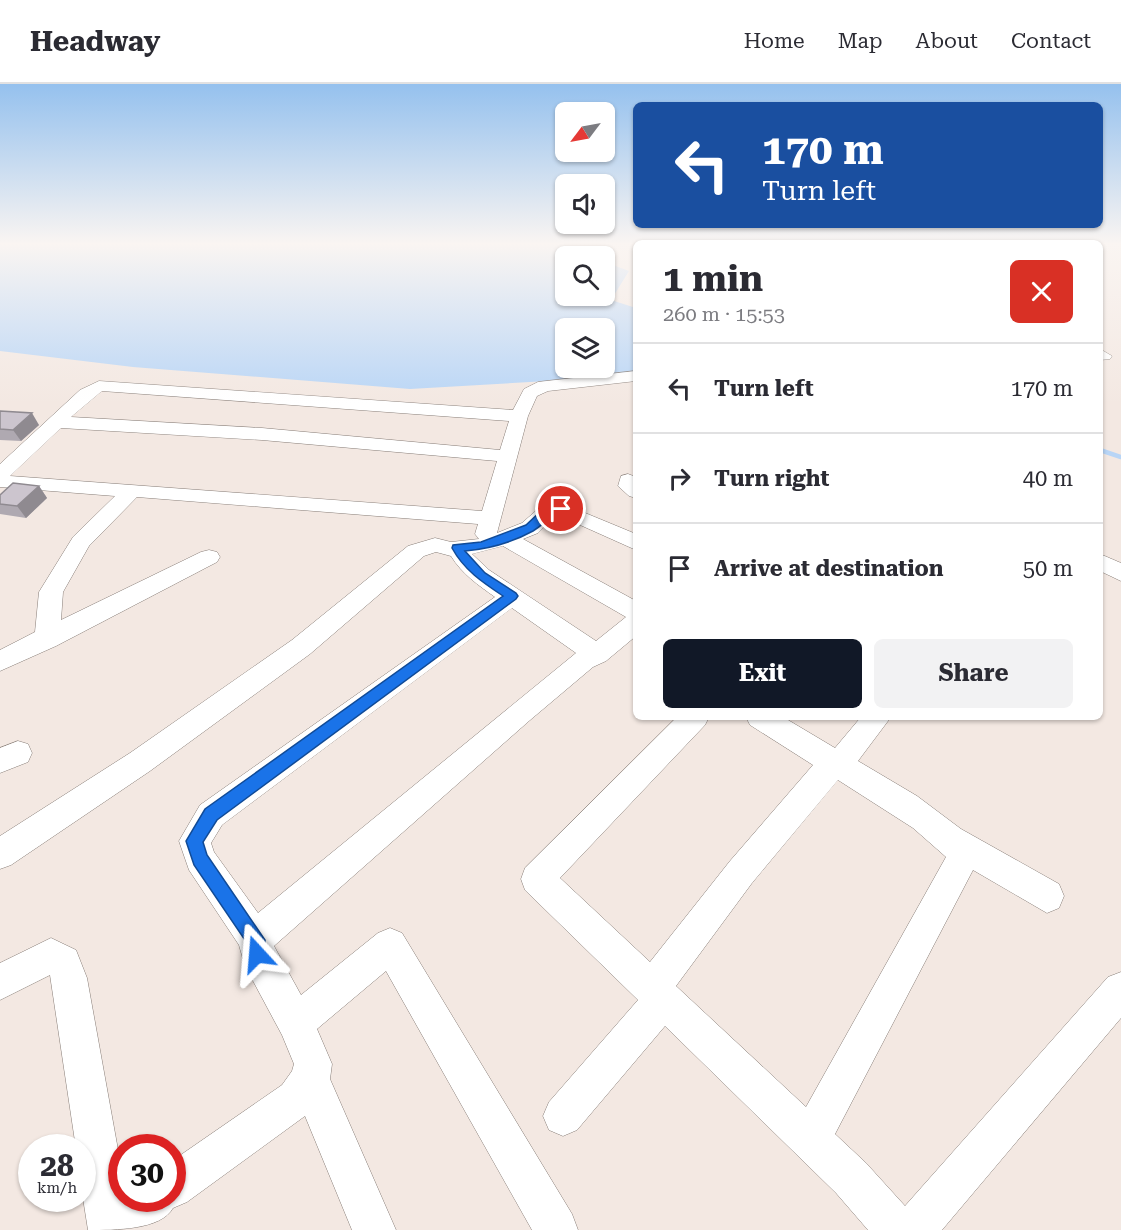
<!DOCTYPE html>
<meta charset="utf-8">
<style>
:root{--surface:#fff;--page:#f2f2f3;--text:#2b2b33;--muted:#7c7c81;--line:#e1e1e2;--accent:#111827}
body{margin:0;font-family:"Roboto Serif",serif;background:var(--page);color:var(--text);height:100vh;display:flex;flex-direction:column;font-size:22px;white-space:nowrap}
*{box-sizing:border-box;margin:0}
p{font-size:20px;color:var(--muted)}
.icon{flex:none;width:33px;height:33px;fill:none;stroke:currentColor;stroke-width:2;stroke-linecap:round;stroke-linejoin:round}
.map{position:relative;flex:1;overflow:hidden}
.side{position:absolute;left:633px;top:156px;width:470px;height:480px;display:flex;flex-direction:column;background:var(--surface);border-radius:9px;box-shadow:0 2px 4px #0004}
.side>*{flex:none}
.banner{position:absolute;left:633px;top:18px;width:470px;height:126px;border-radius:9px;box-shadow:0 2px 4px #0004;background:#1a4fa0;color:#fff;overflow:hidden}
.needle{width:39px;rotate:238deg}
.buttons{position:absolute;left:555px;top:18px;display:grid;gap:12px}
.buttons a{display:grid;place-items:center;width:60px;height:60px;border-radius:9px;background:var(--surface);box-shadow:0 2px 4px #0004;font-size:30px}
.speed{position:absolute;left:18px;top:1050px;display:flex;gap:12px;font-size:30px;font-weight:700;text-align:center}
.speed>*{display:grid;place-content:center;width:78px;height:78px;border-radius:50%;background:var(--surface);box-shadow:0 2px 4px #0004;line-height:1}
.speed small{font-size:15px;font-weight:400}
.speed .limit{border:9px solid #d22;background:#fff;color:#111}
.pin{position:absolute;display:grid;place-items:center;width:51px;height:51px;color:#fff;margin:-26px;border:3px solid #fff;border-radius:50%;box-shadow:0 2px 6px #0007}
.me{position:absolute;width:66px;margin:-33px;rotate:341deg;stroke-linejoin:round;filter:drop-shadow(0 0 4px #0008)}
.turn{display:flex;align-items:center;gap:21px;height:126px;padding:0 30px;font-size:27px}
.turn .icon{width:78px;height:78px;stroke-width:2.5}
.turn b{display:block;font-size:42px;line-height:51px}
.round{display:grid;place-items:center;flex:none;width:63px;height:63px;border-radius:9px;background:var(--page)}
.head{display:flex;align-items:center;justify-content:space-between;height:102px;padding:0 30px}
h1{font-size:36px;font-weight:700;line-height:45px}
.action{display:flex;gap:12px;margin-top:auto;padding:12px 30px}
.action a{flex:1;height:69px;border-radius:9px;background:var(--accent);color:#fff;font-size:24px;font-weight:700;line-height:69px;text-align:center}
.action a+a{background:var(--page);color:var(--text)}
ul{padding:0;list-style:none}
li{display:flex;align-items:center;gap:18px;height:90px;padding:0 30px;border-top:2px solid var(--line)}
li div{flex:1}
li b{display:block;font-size:22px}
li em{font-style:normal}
header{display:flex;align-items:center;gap:36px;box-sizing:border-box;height:84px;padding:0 30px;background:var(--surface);border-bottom:2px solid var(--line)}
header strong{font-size:28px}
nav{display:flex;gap:33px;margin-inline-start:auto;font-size:21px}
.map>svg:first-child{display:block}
.water{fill:#b8d5f6;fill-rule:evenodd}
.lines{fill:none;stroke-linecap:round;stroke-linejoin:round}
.stream{stroke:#b8d5f6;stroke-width:4.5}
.minor-casing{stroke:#877d77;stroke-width:1}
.minor{fill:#fff;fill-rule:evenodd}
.wall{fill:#afa9b1}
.shaded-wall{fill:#8f8a90}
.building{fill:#ccc5ce;stroke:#8f8a90;stroke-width:1.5}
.route{fill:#1a73e8;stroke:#114b97;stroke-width:1.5}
</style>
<header>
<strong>Headway</strong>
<nav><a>Home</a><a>Map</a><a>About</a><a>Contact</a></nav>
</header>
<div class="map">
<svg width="1121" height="1146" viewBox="0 0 1121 1146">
<rect width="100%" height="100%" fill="#f3e8e2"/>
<path class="water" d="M 0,159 L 563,159 L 591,172 L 566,172 L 566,212 L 604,212 L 605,178 L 629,187 L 611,216 L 636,224 L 636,292 L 410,305 L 133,283 L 0,267 ZM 566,244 L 604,244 L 604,284 L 566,284 Z"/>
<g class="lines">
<path class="stream" d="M 1100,366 L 1121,373"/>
<g class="minor-casing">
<g id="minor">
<path d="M 1100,265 L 1112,272 L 1110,275 L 1100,276 Z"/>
<path d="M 636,287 L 636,297 L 548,307 L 537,312 L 528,332 L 497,449 L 522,439 L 538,425 L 561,419 L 636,450 L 636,466 L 560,432 L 552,435 L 538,449 L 523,455 L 636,517 L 636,552 L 606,577 L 593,583 L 529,637 L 274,862 L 301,911 L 378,849 L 390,844 L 402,849 L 572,1130 L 578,1146 L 532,1146 L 386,887 L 317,945 L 332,980 L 330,995 L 396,1146 L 352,1146 L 305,1032 L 187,1118 L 173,1124 C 161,1146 115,1146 88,1146 L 82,1108 L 82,1064 L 76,1064 L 50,891 L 0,916 L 0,879 L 51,854 L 76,866 L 87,894 L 122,1088 L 122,1114 L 172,1114 L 172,1077 L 282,1001 L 292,987 L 294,980 L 282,951 L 245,882 L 239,861 L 189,786 L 179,757 L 200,721 L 495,513 C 478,501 462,490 451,472 L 436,468 L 424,472 L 310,570 L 150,687 L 11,781 L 0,785 L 0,752 L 130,669 L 292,556 L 408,462 L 435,454 L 451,458 L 479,455 L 475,450 L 478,440 L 137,413 L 89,462 L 63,508 L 61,536 L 201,468 L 209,466 L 217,468 L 220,473 L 217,478 L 56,562 L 0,587 L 0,566 L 35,548 L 39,508 L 73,453 L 115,412 L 0,403 L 0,380 L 80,306 L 99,297 L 513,326 L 524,305 L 538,298 ZM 102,307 L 509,337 L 500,366 L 262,344 L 71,333 ZM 61,344 L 262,356 L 497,377 L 482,427 L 10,392 ZM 503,462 L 626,533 L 596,557 L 489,486 L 472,470 ZM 512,524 L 576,569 L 258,829 L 214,768 L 211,759 L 222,741 Z"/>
<path d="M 628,390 L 636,393 L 636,414 L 629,412 L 618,402 L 621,392 Z"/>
<path d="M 1100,470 L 1121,479 L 1121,497 L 1100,487 Z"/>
<path d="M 677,633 L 709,633 L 705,641 L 560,794 L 650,878 L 730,777 L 813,681 L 750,641 L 746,633 L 783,633 L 835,664 L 861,633 L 891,633 L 858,677 L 917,712 L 961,745 L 1059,800 L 1064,812 L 1059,824 L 1047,829 L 973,786 L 835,1050 L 866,1079 L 905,1122 L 1108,893 L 1121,888 L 1121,934 L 942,1146 L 868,1146 L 836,1109 L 665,942 L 577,1046 L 563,1052 L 549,1046 L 543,1032 L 549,1018 L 638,916 L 525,806 L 521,795 L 525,784 ZM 838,696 L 913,744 L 946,773 L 806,1023 L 676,902 L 752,799 Z"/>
<path d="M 18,657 L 28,660 L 32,669 L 28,678 L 0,689 L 0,664 Z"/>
</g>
</g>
<use href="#minor" class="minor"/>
</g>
<g class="wall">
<path d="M 0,327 L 39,341 L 21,357 L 0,356 Z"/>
<path d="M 39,402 L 47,414 L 26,434 L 0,430 L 0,411 Z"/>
</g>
<g class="shaded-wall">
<path d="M 32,329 L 39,341 L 21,357 L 13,346 Z"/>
<path d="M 39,402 L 47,414 L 26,434 L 17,422 Z"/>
</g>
<g class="building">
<path d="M 0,327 L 32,329 L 13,346 L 0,345 Z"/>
<path d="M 13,399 L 39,402 L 17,422 L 0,420 L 0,411 Z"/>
</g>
<linearGradient id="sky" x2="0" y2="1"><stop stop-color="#95c1ee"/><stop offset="0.5" stop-color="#faf5f2"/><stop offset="1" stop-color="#faf5f2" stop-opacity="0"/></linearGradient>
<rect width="1121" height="320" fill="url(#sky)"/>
<path class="route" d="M 561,422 L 567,425 L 565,428 C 545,433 548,438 533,447 C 513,458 488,465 465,467 L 485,489 L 516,509 L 518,512 L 516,515 L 217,736 L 203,758 L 207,771 L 265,856 L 266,870 L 263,877 L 257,880 L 250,877 L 247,859 L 194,781 L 186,757 L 205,725 L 503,512 C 482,498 464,486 452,464 L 453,461 L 481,458 L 526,441 L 541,427 Z"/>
</svg>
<div class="buttons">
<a><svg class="needle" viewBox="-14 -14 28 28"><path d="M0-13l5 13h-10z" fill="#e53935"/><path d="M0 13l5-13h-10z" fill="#7c7c81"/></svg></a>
<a><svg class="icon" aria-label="sound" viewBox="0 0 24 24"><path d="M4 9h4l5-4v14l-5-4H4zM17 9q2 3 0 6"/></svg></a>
<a><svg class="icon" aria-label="search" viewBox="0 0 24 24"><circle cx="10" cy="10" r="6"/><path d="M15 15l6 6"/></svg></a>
<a><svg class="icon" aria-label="layers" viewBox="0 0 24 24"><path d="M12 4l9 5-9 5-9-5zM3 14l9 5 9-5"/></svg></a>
</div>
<div class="speed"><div>28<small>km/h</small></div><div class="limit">30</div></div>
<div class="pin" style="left:561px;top:425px;background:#d93025"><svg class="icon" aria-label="arrive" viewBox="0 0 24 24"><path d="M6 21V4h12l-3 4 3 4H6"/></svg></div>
<svg class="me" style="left:257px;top:870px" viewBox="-20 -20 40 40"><path d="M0-17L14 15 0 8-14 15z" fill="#1a73e8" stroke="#fff" stroke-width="4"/></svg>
<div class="banner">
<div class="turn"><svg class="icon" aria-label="left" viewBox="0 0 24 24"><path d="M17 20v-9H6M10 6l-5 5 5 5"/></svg><div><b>170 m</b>Turn left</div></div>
</div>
<section class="side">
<div class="head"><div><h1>1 min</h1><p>260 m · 15:53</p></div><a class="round" style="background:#d93025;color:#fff"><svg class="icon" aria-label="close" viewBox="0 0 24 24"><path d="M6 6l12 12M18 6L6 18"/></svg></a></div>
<ul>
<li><svg class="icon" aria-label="left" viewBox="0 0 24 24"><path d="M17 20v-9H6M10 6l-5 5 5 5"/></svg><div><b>Turn left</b></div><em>170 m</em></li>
<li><svg class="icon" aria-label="right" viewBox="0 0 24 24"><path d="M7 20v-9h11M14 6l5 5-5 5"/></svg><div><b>Turn right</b></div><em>40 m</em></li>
<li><svg class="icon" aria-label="arrive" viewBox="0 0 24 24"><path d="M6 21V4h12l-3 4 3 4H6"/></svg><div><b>Arrive at destination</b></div><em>50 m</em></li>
</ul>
<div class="action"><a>Exit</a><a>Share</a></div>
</section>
</div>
